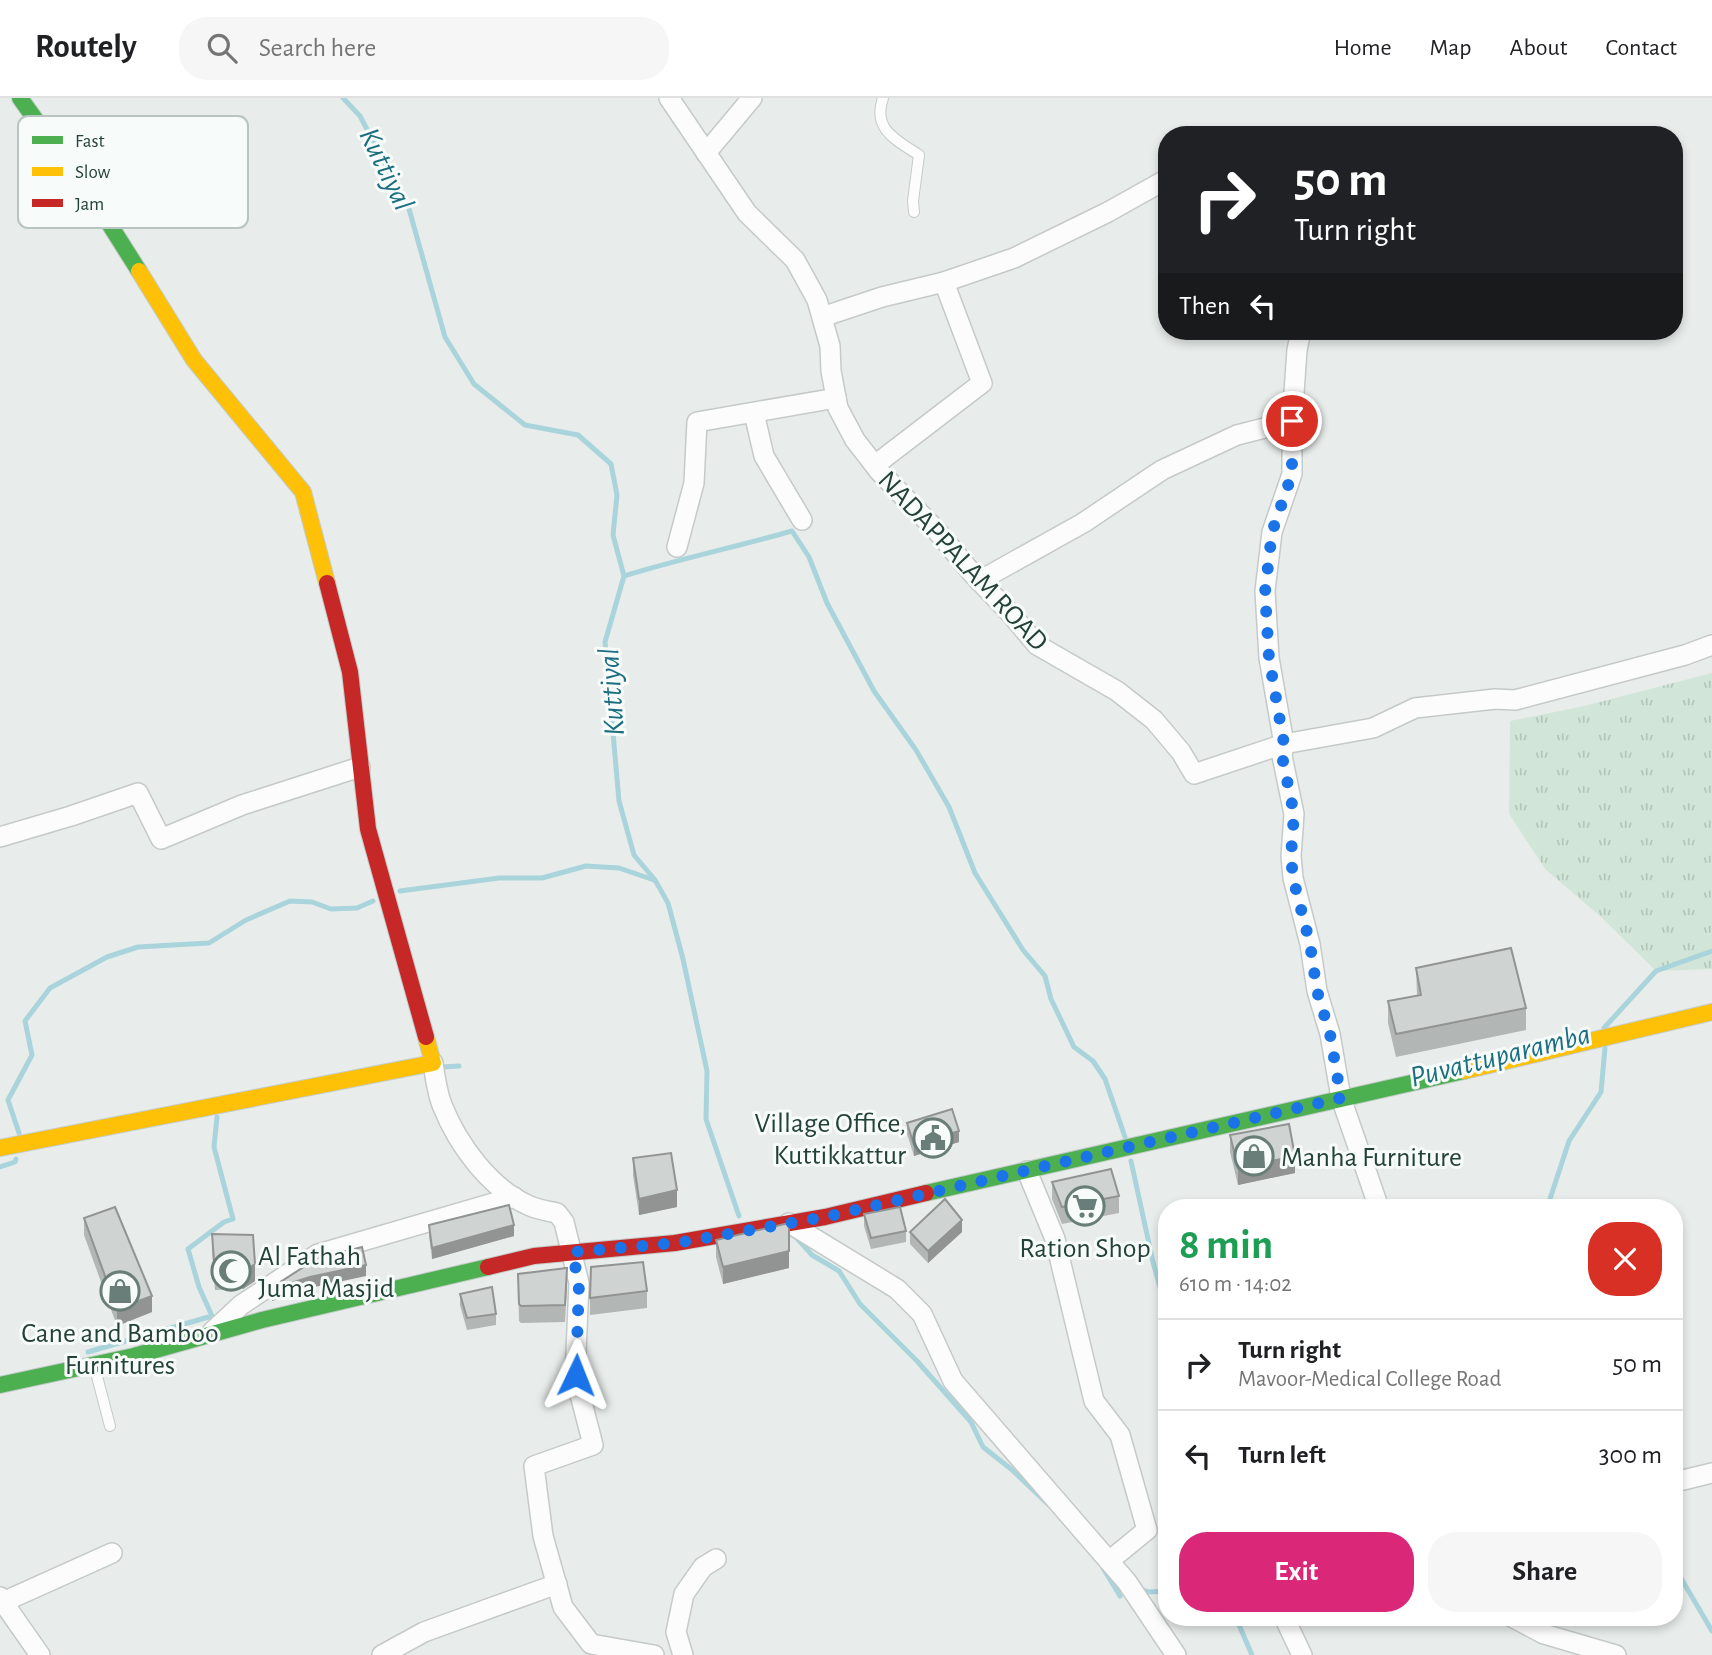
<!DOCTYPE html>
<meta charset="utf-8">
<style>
:root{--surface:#fff;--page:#f6f6f6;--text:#202124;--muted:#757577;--line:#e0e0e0;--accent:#db2777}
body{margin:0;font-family:"Alegreya Sans",sans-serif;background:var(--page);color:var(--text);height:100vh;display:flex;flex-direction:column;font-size:26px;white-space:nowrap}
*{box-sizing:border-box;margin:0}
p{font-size:23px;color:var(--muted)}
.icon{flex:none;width:38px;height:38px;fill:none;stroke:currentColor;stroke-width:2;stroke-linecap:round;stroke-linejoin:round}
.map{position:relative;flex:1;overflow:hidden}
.details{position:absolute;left:1158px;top:1101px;width:525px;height:427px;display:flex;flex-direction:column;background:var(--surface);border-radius:28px;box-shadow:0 4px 10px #0003}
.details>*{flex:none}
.banner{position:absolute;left:1158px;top:28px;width:525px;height:214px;border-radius:28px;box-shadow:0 4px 10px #0003;background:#202124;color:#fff;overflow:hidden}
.pin{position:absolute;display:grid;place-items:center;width:60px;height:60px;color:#fff;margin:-30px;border:4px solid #fff;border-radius:50%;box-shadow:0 2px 7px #0007}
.me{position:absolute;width:77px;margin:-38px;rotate:2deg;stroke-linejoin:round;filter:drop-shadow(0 0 5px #0008)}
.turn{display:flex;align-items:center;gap:24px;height:147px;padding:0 21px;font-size:32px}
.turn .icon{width:91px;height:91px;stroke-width:2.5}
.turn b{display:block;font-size:49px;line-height:60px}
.then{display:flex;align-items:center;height:66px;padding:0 21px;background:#0003;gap:14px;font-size:26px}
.round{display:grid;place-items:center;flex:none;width:74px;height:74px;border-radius:28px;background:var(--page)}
.summary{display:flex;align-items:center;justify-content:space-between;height:119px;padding:0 21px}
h1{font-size:42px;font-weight:600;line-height:52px;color:#1e9e55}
.cta{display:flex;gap:14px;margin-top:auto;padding:14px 21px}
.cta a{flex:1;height:80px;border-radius:28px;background:var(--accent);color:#fff;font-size:28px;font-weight:600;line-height:80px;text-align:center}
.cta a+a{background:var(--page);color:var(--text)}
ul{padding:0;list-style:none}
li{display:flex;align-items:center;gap:21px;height:91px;padding:0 21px;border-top:2px solid var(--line)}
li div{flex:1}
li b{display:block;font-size:26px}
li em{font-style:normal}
header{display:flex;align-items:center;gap:42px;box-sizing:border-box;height:98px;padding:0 35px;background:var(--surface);border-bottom:2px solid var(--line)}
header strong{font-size:33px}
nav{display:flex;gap:38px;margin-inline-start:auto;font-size:24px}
.search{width:490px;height:63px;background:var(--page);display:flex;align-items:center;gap:18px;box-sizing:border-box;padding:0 24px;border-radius:28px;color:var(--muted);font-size:26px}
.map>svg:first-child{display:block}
.grass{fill:url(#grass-tufts)}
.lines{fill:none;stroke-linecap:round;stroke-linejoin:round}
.stream{stroke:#a9d4db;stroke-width:5}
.lane-casing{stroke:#c5cac8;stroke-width:12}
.street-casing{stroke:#c5cac8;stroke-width:22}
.fast-casing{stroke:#c3cbc8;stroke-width:18}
.slow-casing{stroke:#c3cbc8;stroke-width:18}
.jam-casing{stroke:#c3cbc8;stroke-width:18}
.lane{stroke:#fcfcfc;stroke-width:10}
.street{stroke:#fcfcfc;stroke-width:19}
.fast{stroke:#4caf50;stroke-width:16}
.slow{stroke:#ffc107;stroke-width:16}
.jam{stroke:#c62828;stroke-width:16}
.wall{fill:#b2b6b5}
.shaded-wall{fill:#919493}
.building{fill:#cfd4d2;stroke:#919493;stroke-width:2}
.route{stroke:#1a73e8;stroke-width:12;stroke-dasharray:0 21.6}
.labels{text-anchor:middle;stroke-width:6;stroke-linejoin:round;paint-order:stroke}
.street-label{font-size:28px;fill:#24423a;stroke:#f7fbf9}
.poi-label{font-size:28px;fill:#24423a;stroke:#f7fbf9;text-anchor:start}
.water-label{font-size:30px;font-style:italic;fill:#1c6f80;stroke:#f7fbf9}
.key{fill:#f7fbf9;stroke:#b8c4c0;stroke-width:2}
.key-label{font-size:19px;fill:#24423a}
</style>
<header>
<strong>Routely</strong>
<div class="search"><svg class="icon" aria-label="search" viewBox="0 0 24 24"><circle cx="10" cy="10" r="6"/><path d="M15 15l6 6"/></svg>Search here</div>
<nav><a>Home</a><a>Map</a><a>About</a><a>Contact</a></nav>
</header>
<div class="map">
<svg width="1712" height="1557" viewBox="0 0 1712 1557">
<defs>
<pattern id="grass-tufts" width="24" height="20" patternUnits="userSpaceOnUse" patternTransform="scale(1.75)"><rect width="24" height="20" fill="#d1e6d8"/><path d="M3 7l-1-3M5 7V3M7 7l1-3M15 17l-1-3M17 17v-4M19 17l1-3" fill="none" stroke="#b3c6ba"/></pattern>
</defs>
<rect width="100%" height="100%" fill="#e8edeb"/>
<path class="grass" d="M 1712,575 L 1712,871 L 1656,873 L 1601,819 L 1546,772 L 1509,716 L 1510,623 L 1584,608 Z"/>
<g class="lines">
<g class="stream">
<path d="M 343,0 L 360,18 L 409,111 L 445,239 L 474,286 L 525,327 L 578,337 L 611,366 L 617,397 L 613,437 L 624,478 L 605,544 L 619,703 L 634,757 L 655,782 L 668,805 L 683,861 L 707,973 L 706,1021 L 739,1118"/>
<path d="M 624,478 C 679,461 736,449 792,433 L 809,459 L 827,505 L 874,593 L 916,652 L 949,709 L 975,775 L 1023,852 L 1045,878 L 1051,901 L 1074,949 L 1093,963 L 1105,981 L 1125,1039"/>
<path d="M 400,793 L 499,780 L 542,780 L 586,768 L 619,770 L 654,782"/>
<path d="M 1604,930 L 1656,873 L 1712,853"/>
<path d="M 443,969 L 459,968"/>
<path d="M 19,1035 L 8,1002 L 32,957 L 25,923 L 50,890 L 107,859 L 138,849 L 209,845 L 246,822 L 290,803 L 312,804 L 331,811 L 357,810 L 373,803"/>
<path d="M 1131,1063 L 1153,1164 L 1167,1215"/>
<path d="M 0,1069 L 15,1064 L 16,1061"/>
<path d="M 1547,1110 L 1569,1043 L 1601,994 L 1605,950"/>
<path d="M 794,1137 L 812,1157 L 839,1173 L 860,1206 L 917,1263 L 971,1324 L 983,1349 L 1011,1371 L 1049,1407"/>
<path d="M 88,1254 L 212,1218 L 199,1189 L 188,1151 L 224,1124 L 233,1121 L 214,1049 L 217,1019"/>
<path d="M 1103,1470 L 1120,1498"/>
<path d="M 1675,1470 L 1712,1533"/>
<path d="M 1142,1492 L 1149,1494 L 1167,1493"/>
<path d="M 1232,1519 L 1239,1527 L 1252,1557"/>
</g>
<g class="lane-casing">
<g id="lane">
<path d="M 883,0 C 872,31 896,42 919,57 L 913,103 L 914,114"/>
<path d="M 94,1267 L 110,1328"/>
</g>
</g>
<g class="street-casing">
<g id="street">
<path d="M 669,0 L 747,115 L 795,162 L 817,202 L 830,248 L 831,273 L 838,310 L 855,342 L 879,373 L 937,433 L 971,474 L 1010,515 L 1037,547 L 1117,593 L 1154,622 L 1181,654 L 1194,676 L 1284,646 L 1373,630 L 1415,610 L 1495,601 L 1515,602 L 1685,557 L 1712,547"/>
<path d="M 706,55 L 752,0"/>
<path d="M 822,219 L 882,199 L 944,184 L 1014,160 L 1108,114 L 1167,81"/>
<path d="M 754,315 L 764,358 L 802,422"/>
<path d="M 1292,323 L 1297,252 L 1301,233"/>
<path d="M 875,367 L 982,285 L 944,184"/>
<path d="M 677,449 L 694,385 L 697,324 L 836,300"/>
<path d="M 979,483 L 1083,425 L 1162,372 L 1237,337 L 1292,323 L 1292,376 L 1272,434 L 1265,493 L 1269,560 L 1284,646 L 1282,658 L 1294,716 L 1291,758 L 1293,780 L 1310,846 L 1317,893 L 1330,936 L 1341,1000 L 1379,1110"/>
<path d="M 0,739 L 71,718 L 138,695 L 161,741 L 242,707 L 360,669"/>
<path d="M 433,965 C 435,979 437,994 442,1007 C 458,1047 490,1091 530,1108 C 539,1112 548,1113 557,1115 L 564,1124 L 579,1185 L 575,1277 L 593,1347 L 534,1368 L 543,1438 L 563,1509 L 591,1546 L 654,1557"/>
<path d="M 1027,1073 L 1055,1141 L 1094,1303 L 1120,1337 L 1147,1432 L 1109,1463"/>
<path d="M 789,1125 L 897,1191 L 922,1216 L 953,1283 L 1127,1484 L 1176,1557"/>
<path d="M 212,1234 L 241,1207 L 318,1156 L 514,1099"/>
<path d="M 1675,1384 L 1712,1375"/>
<path d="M 0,1499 L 3,1504 L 112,1455"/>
<path d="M 3,1504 L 40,1557"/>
<path d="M 1284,1519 L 1302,1557"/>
<path d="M 1512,1519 L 1544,1536 L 1616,1557"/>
<path d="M 382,1557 L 424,1534 L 557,1486"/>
<path d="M 683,1557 L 676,1534 L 684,1496 L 703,1469 L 716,1461"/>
</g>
</g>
<g class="fast-casing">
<g id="fast">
<path d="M 20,0 L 103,116 L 139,173"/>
<path d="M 926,1095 L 1464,973"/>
<path d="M 0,1287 L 134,1258 L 262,1222 L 488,1169"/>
</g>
</g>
<g class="slow-casing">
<g id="slow">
<path d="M 139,173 L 194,262 L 303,394 L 327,485"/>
<path d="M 1464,973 L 1712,914"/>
<path d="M 0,1050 L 433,965 L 426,939"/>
</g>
</g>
<g class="jam-casing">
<g id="jam">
<path d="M 327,485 L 350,574 L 368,731 L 426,939"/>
<path d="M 488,1169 L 534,1158 L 675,1145 L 825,1119 L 926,1095"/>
</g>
</g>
<use href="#lane" class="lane"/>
<use href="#street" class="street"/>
<use href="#fast" class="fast"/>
<use href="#slow" class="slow"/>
<use href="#jam" class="jam"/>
</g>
<g class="wall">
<path d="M 1416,870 L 1526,910 L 1526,932 L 1396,959 L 1388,925 L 1388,903 L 1417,898 Z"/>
<path d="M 907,1025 L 959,1044 L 914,1058 L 907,1036 Z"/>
<path d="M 1230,1037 L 1295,1075 L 1238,1087 L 1230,1054 Z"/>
<path d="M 633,1060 L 677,1109 L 639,1117 L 633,1077 Z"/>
<path d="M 1052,1084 L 1119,1098 L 1119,1115 L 1062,1126 L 1052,1101 Z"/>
<path d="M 864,1116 L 906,1133 L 906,1144 L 871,1151 L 864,1128 Z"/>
<path d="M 84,1120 L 152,1214 L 117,1228 L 84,1137 Z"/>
<path d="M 789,1125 L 789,1170 L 723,1186 L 716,1159 L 716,1142 Z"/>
<path d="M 429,1127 L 514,1138 L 432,1161 L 429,1138 Z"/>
<path d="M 910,1134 L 962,1134 L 928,1165 L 910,1146 Z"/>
<path d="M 212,1136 L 255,1183 L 243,1191 L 215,1192 L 212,1153 Z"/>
<path d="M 518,1176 L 567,1187 L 565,1224 L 521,1225 L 519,1223 Z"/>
<path d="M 647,1193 L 647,1210 L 590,1217 L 590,1200 Z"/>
<path d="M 460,1196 L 496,1216 L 496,1227 L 467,1232 L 460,1207 Z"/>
</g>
<g class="shaded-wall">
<path d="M 959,1033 L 959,1044 L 914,1058 L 914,1047 Z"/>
<path d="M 1295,1058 L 1295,1075 L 1238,1087 L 1238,1070 Z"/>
<path d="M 677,1092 L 677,1109 L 639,1117 L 639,1101 Z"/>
<path d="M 962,1122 L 962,1134 L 928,1165 L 928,1153 Z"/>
<path d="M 514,1127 L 514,1138 L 432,1161 L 432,1150 Z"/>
<path d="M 789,1153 L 789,1170 L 723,1186 L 723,1169 Z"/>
<path d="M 255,1166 L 255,1183 L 243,1191 L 243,1174 Z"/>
<path d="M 366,1167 L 366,1178 L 310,1190 L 272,1203 L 272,1191 L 310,1179 Z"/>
<path d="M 152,1198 L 152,1214 L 117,1228 L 117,1211 Z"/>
</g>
<g class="building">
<path d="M 1511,850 L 1526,910 L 1396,936 L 1388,903 L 1421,897 L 1416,870 Z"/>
<path d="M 952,1011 L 959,1033 L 914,1047 L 907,1025 Z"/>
<path d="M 1289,1026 L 1295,1058 L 1238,1070 L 1230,1037 Z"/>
<path d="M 671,1055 L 677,1092 L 639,1101 L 633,1060 Z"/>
<path d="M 1111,1071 L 1119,1098 L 1062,1109 L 1052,1084 Z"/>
<path d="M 945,1101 L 962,1122 L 928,1153 L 910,1134 Z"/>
<path d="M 509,1107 L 514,1127 L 432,1150 L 429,1127 Z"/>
<path d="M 115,1109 L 152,1198 L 117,1211 L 84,1120 Z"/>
<path d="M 900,1109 L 906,1133 L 871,1140 L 864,1116 Z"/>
<path d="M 789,1125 L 789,1153 L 723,1169 L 716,1142 Z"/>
<path d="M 212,1136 L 253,1137 L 255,1166 L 243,1174 L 215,1175 Z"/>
<path d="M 362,1149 L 366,1167 L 310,1179 L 272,1191 L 271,1190 L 316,1161 Z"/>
<path d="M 643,1164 L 647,1193 L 590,1200 L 591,1169 Z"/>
<path d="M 567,1170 L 565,1207 L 521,1208 L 519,1206 L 518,1176 Z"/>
<path d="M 492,1189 L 496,1216 L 467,1220 L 460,1196 Z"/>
</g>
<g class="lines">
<path class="route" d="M 576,1277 L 579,1185 L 572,1154 L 676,1145 L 825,1119 L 1341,1000 L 1330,936 L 1317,893 L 1310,846 L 1293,780 L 1291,758 L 1294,716 L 1282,658 L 1284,646 L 1269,560 L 1265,494 L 1272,434 L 1292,376 L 1292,323"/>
</g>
<defs>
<g id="civic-ring" transform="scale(2.0125)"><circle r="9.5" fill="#f7fbf9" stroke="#697e78" stroke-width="1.5"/><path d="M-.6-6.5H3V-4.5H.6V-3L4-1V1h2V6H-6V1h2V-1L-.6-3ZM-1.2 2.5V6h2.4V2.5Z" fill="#697e78"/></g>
<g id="shop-ring" transform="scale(2.0125)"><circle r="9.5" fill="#f7fbf9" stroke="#697e78" stroke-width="1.5"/><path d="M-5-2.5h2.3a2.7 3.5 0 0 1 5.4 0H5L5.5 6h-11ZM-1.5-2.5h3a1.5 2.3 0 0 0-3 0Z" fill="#697e78"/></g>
<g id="supermarket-ring" transform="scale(2.0125)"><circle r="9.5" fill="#f7fbf9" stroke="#697e78" stroke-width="1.5"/><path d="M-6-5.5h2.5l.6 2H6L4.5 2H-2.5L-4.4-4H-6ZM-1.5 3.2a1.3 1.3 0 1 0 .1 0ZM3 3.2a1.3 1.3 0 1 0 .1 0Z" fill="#697e78"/></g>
<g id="mosque-ring" transform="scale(2.0125)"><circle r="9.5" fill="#f7fbf9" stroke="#697e78" stroke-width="1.5"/><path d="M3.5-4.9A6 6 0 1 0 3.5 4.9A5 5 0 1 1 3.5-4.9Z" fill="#697e78"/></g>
</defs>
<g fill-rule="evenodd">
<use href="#civic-ring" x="933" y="1040"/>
<use href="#shop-ring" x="1254" y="1058"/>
<use href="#supermarket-ring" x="1085" y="1108"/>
<use href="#mosque-ring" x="231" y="1173"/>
<use href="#shop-ring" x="120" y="1193"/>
</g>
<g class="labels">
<g class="street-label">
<text transform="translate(964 462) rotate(47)" y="10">NADAPPALAM ROAD</text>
</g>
<g class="poi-label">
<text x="906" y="1034" text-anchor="end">Village Office,<tspan x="906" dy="32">Kuttikkattur</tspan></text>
<text x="1281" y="1068">Manha Furniture</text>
<text x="1085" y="1159" text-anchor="middle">Ration Shop</text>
<text x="258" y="1167">Al Fathah<tspan x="258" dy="32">Juma Masjid</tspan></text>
<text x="120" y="1244" text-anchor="middle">Cane and Bamboo<tspan x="120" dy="32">Furnitures</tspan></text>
</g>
<g class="water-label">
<text transform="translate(387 71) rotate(64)" y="10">Kuttiyal</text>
<text transform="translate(611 594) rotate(-94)" y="10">Kuttiyal</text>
<text transform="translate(1500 957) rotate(-14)" y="10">Puvattuparamba</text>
</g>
</g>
<rect x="18" y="18" width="230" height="112" rx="10" class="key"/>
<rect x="32" y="38" width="31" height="8" fill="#4caf50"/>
<rect x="32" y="69" width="31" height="9" fill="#ffc107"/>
<rect x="32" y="101" width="31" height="8" fill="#c62828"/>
<g class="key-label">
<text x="75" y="49">Fast</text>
<text x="75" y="80">Slow</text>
<text x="75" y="112">Jam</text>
</g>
</svg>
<div class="pin" style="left:1292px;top:323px;background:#d93025"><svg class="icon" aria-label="arrive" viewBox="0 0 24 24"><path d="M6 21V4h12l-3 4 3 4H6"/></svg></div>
<svg class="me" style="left:576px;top:1277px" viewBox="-20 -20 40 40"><path d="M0-17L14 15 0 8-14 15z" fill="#1a73e8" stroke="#fff" stroke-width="4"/></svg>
<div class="banner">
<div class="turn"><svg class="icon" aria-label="right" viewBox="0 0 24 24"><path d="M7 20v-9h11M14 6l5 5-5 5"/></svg><div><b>50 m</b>Turn right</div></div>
<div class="then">Then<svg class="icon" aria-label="left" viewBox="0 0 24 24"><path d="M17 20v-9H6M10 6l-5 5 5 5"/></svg></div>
</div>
<section class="details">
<div class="summary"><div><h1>8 min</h1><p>610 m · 14:02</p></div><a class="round" style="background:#d93025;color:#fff"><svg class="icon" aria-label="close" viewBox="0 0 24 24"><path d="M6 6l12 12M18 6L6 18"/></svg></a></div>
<ul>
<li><svg class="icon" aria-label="right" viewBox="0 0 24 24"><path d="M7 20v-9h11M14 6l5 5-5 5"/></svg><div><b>Turn right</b><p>Mavoor-Medical College Road</p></div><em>50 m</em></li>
<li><svg class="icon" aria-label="left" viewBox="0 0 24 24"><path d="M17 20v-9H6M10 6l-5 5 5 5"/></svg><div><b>Turn left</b></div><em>300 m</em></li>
</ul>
<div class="cta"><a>Exit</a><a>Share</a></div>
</section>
</div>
